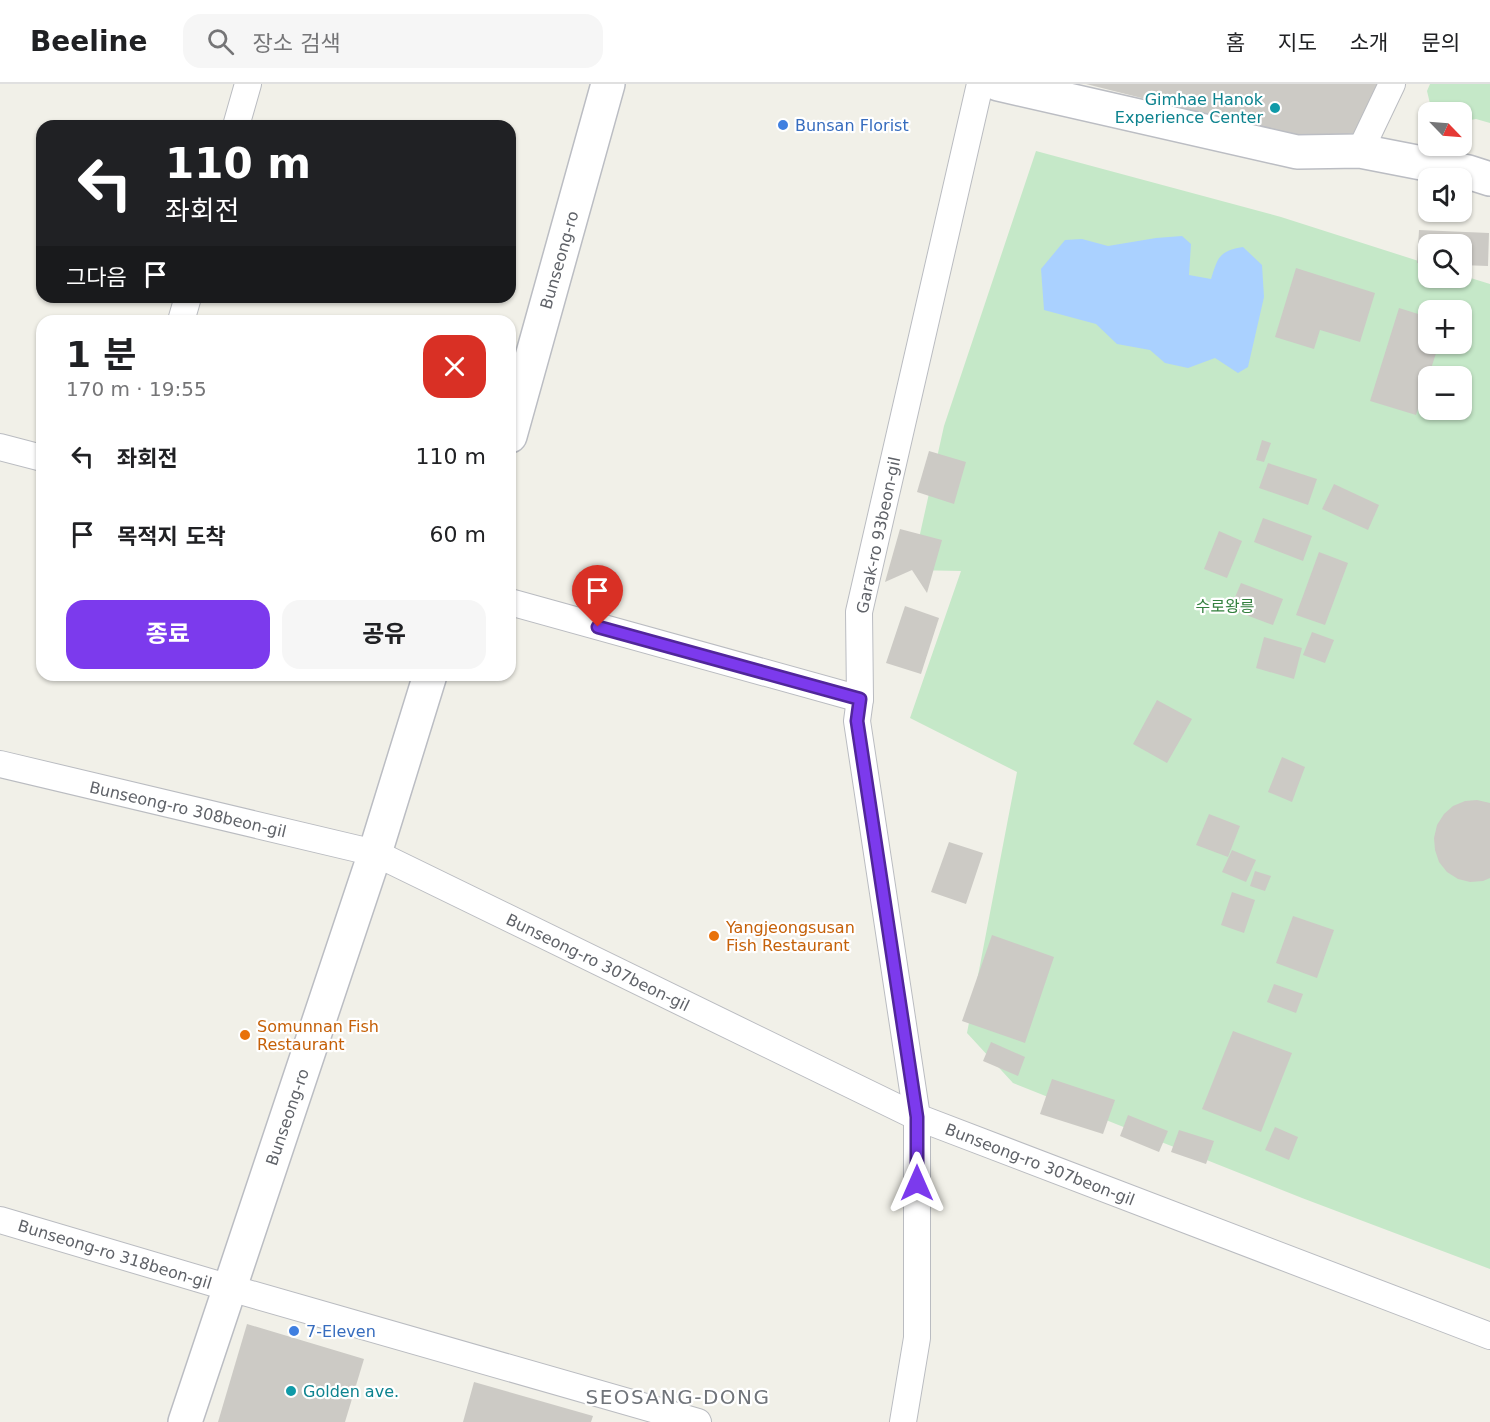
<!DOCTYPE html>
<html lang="ko">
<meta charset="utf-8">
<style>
:root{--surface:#fff;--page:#f6f6f6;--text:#202124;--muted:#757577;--line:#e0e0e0;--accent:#7c3aed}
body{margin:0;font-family:"DejaVu Sans","Noto Sans KR",sans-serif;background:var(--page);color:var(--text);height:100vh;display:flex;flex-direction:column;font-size:22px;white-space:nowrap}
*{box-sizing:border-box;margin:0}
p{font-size:20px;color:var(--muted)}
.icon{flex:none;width:33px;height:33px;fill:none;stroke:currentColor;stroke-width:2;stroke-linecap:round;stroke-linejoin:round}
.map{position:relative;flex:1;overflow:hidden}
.drawer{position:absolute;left:36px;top:231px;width:480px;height:366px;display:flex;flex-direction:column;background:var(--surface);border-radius:18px;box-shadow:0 2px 4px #0004}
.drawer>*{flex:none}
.top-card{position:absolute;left:36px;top:36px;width:480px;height:183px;border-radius:18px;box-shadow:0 2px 4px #0004;background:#202124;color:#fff;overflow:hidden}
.needle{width:39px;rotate:115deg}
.fabs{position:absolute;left:1418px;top:18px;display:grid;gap:12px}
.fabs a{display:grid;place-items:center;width:54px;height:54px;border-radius:12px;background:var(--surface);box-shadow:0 2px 4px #0004;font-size:30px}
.pin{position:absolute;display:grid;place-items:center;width:51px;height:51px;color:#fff;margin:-62px -26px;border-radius:50% 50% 50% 0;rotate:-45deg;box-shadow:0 0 6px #0007}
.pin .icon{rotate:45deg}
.me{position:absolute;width:66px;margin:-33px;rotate:0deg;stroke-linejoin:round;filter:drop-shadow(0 0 4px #0008)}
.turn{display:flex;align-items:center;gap:21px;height:126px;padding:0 30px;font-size:27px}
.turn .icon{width:78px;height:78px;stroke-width:2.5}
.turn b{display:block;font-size:42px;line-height:51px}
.then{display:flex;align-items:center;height:57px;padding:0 30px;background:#0003;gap:12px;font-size:22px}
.round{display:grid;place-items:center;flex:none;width:63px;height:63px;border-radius:18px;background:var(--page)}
.head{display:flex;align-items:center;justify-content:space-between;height:102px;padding:0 30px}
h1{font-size:36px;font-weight:700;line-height:45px}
.action{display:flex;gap:12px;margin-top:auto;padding:12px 30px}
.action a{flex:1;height:69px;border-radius:18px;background:var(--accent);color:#fff;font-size:24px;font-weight:700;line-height:69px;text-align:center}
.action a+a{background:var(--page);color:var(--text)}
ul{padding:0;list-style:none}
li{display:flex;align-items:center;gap:18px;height:78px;padding:0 30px}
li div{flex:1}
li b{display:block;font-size:22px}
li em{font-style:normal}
header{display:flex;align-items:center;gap:36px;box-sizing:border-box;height:84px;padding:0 30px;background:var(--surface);border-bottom:2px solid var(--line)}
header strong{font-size:28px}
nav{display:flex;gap:33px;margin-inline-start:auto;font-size:21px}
.search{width:420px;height:54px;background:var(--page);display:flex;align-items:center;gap:15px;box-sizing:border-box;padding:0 21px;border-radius:18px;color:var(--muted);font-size:22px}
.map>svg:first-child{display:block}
.green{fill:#c5e8c8;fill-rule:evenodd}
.water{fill:#aad1ff}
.building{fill:#cccac5}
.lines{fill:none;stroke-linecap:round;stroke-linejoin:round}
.street-casing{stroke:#babcc1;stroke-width:28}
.secondary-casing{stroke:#bbbdc3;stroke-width:36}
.street{stroke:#fff;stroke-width:26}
.secondary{stroke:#fff;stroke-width:33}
.route-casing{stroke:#51269a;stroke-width:15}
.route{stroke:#7c3aed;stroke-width:10}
.culture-dot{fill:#0f9aa8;stroke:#fff;stroke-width:2}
.shop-dot{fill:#3f7fe0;stroke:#fff;stroke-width:2}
.food-dot{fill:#e8710a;stroke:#fff;stroke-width:2}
.labels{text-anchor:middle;stroke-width:4.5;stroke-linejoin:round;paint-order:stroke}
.culture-label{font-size:16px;fill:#0d838f;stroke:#fff;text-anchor:end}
.shop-label{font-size:16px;fill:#366cbe;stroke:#fff;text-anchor:start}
.street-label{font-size:16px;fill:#5f6268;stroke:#fff}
.park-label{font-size:16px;fill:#34813f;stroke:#fff}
.food-label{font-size:16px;fill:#c56008;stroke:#fff;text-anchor:start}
.quarter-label{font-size:20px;letter-spacing:1.5px;fill:#70747a;stroke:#fff}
</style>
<header>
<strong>Beeline</strong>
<div class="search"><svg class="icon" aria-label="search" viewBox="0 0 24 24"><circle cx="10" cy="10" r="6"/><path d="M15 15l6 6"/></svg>장소 검색</div>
<nav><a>홈</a><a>지도</a><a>소개</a><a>문의</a></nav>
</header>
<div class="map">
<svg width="1490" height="1338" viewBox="0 0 1490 1338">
<rect width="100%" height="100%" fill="#f1f0e8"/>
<g class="green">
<path d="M 1430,0 L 1490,0 L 1490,39 L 1476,35 L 1461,38 L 1461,28 L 1432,28 L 1427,7 Z"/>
<path d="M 1036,67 L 1281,133 L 1428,180 L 1428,194 L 1461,194 L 1461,191 L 1490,200 L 1490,1185 L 1302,1114 L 1013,999 L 967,949 L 1017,688 L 910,634 L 961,487 L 912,486 L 944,342 ZM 1428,226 L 1461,226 L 1461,260 L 1428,260 ZM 1428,292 L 1461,292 L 1461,326 L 1428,326 Z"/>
</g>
<path class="water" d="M 1182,152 L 1191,160 L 1189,191 L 1211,195 C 1218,173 1219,167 1243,163 L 1262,181 L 1264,213 L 1248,283 L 1238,289 L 1215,274 L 1188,284 L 1165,279 L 1150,266 L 1117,260 L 1096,240 L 1044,226 L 1041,185 L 1065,156 L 1082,155 L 1108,162 L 1156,154 Z"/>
<g class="building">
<path d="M 1086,0 L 1381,0 L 1360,48 L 1309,56 Z"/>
<path d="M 1419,146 L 1489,149 L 1488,182 L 1461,181 L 1461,160 L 1428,160 L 1428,180 L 1417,179 Z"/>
<path d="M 1296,184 L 1375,209 L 1360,258 L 1320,246 L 1314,265 L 1275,253 Z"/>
<path d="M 1399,224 L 1428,233 L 1428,260 L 1439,260 L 1416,331 L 1370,317 Z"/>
<path d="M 1262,356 L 1271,359 L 1264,378 L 1256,376 Z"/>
<path d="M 929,367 L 966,378 L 954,420 L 917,408 Z"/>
<path d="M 1268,379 L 1317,395 L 1308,421 L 1259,404 Z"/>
<path d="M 1334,400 L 1379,421 L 1368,446 L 1322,425 Z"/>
<path d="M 1263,434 L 1312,452 L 1303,477 L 1254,458 Z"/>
<path d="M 900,445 L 942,456 L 927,509 L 912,486 L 885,498 Z"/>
<path d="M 1219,447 L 1242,457 L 1227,494 L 1204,485 Z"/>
<path d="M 1319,468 L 1348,479 L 1325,541 L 1296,531 Z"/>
<path d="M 1241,499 L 1283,515 L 1273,541 L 1230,525 Z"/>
<path d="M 905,522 L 939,534 L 921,590 L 886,579 Z"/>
<path d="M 1312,548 L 1334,556 L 1325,579 L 1303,571 Z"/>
<path d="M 1264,553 L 1302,564 L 1294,595 L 1256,584 Z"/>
<path d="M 1157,616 L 1192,635 L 1167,679 L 1133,660 Z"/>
<path d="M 1282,673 L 1305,683 L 1292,718 L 1268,708 Z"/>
<path d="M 1477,716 L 1490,719 L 1490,794 L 1483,797 L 1470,798 L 1458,795 L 1447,788 L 1439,778 L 1435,766 L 1434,754 L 1437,741 L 1444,730 L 1453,722 L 1465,717 Z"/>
<path d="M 1209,730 L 1240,742 L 1228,773 L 1196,761 Z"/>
<path d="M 949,758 L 983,769 L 966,820 L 931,808 Z"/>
<path d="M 1232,766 L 1256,776 L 1246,798 L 1222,788 Z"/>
<path d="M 1255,787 L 1271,792 L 1265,807 L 1250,802 Z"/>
<path d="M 1232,808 L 1255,816 L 1244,849 L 1221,841 Z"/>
<path d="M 1293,832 L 1334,846 L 1317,894 L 1276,879 Z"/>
<path d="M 992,851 L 1054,873 L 1025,959 L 962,937 Z"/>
<path d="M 1274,900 L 1303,910 L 1296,929 L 1267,918 Z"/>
<path d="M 1233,947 L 1292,969 L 1261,1048 L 1202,1025 Z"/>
<path d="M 991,958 L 1025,973 L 1018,992 L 983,977 Z"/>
<path d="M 1052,995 L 1115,1016 L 1103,1050 L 1040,1030 Z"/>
<path d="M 1128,1031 L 1168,1047 L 1159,1068 L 1120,1052 Z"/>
<path d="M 1275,1043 L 1298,1053 L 1289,1076 L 1265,1066 Z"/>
<path d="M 1179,1046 L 1214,1057 L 1206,1080 L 1171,1068 Z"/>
<path d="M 247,1240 L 364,1275 L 345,1338 L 218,1338 Z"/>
<path d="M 474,1298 L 593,1332 L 591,1338 L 463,1338 Z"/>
</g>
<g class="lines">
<g class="street-casing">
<g id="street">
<path d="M 236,42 L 248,0"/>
<path d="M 1360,67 L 1392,0"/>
<path d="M 181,237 L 188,213"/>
<path d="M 0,363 L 42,374"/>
<path d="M 510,518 L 860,615"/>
<path d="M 0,680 L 375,769 L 917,1033 L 1490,1252"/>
<path d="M 0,1136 L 230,1204 L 698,1338"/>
<path d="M 903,1338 L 917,1254 L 917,1033 L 857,637 L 860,615 L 859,528 L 980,0"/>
</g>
</g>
<g class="secondary-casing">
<g id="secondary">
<path d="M 998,0 L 1297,68 L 1360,67 L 1468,88 L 1490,95"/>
<path d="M 510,352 L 608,0"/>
<path d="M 185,1338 L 375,769 L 430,591"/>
</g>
</g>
<use href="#street" class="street"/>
<use href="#secondary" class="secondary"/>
</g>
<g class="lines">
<g class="route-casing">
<path id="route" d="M 598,543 L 860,615 L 857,637 L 917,1033 L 917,1099"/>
</g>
<use href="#route" class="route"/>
</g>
<g class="culture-dot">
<circle cx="1275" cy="24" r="6"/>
<circle cx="291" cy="1307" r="6"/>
</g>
<g class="shop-dot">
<circle cx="783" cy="41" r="6"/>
<circle cx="294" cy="1247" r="6"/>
</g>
<g class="food-dot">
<circle cx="714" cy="852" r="6"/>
<circle cx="245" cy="951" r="6"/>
</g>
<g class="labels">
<g class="culture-label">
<text x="1263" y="21">Gimhae Hanok<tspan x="1263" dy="18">Experience Center</tspan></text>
<text x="303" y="1313" text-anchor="start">Golden ave.</text>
</g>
<g class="shop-label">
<text x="795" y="47">Bunsan Florist</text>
<text x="306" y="1253">7-Eleven</text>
</g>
<g class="street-label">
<text transform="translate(559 176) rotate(-74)" y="6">Bunseong-ro</text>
<text transform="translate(878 451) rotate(-78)" y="6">Garak-ro 93beon-gil</text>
<text transform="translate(188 725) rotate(13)" y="6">Bunseong-ro 308beon-gil</text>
<text transform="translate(598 878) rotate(26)" y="6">Bunseong-ro 307beon-gil</text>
<text transform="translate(287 1033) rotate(-71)" y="6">Bunseong-ro</text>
<text transform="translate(1040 1080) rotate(21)" y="6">Bunseong-ro 307beon-gil</text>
<text transform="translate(115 1170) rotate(17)" y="6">Bunseong-ro 318beon-gil</text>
</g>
<g class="park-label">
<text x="1225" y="528">수로왕릉</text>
</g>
<g class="food-label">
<text x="726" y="849">Yangjeongsusan<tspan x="726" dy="18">Fish Restaurant</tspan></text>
<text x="257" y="948">Somunnan Fish<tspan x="257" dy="18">Restaurant</tspan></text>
</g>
<g class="quarter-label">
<text x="678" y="1320">SEOSANG-DONG</text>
</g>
</g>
</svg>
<div class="fabs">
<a><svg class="needle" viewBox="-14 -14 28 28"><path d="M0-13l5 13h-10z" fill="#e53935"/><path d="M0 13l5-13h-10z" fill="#757577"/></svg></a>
<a><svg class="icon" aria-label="sound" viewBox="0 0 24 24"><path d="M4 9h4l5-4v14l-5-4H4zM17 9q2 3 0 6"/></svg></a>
<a><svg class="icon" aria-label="search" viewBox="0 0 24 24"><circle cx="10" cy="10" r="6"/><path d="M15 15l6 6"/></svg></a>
<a>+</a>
<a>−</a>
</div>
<div class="pin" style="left:598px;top:543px;background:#d93025"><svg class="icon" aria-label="arrive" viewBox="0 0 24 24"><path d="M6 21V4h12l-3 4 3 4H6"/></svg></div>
<svg class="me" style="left:917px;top:1099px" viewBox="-20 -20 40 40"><path d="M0-17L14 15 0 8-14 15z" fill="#7c3aed" stroke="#fff" stroke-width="4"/></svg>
<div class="top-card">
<div class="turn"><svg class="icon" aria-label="left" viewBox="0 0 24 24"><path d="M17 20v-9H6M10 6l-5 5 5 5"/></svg><div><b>110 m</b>좌회전</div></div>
<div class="then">그다음<svg class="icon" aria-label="arrive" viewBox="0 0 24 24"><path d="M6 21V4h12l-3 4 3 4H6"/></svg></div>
</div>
<section class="drawer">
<div class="head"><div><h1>1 분</h1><p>170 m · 19:55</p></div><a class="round" style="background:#d93025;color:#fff"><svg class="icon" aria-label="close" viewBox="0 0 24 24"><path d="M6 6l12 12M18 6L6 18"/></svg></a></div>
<ul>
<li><svg class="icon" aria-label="left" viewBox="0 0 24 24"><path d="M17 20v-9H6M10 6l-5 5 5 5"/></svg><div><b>좌회전</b></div><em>110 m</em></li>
<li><svg class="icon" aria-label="arrive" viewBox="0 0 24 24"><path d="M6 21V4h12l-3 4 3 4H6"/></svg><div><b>목적지 도착</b></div><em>60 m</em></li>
</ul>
<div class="action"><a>종료</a><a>공유</a></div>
</section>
</div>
